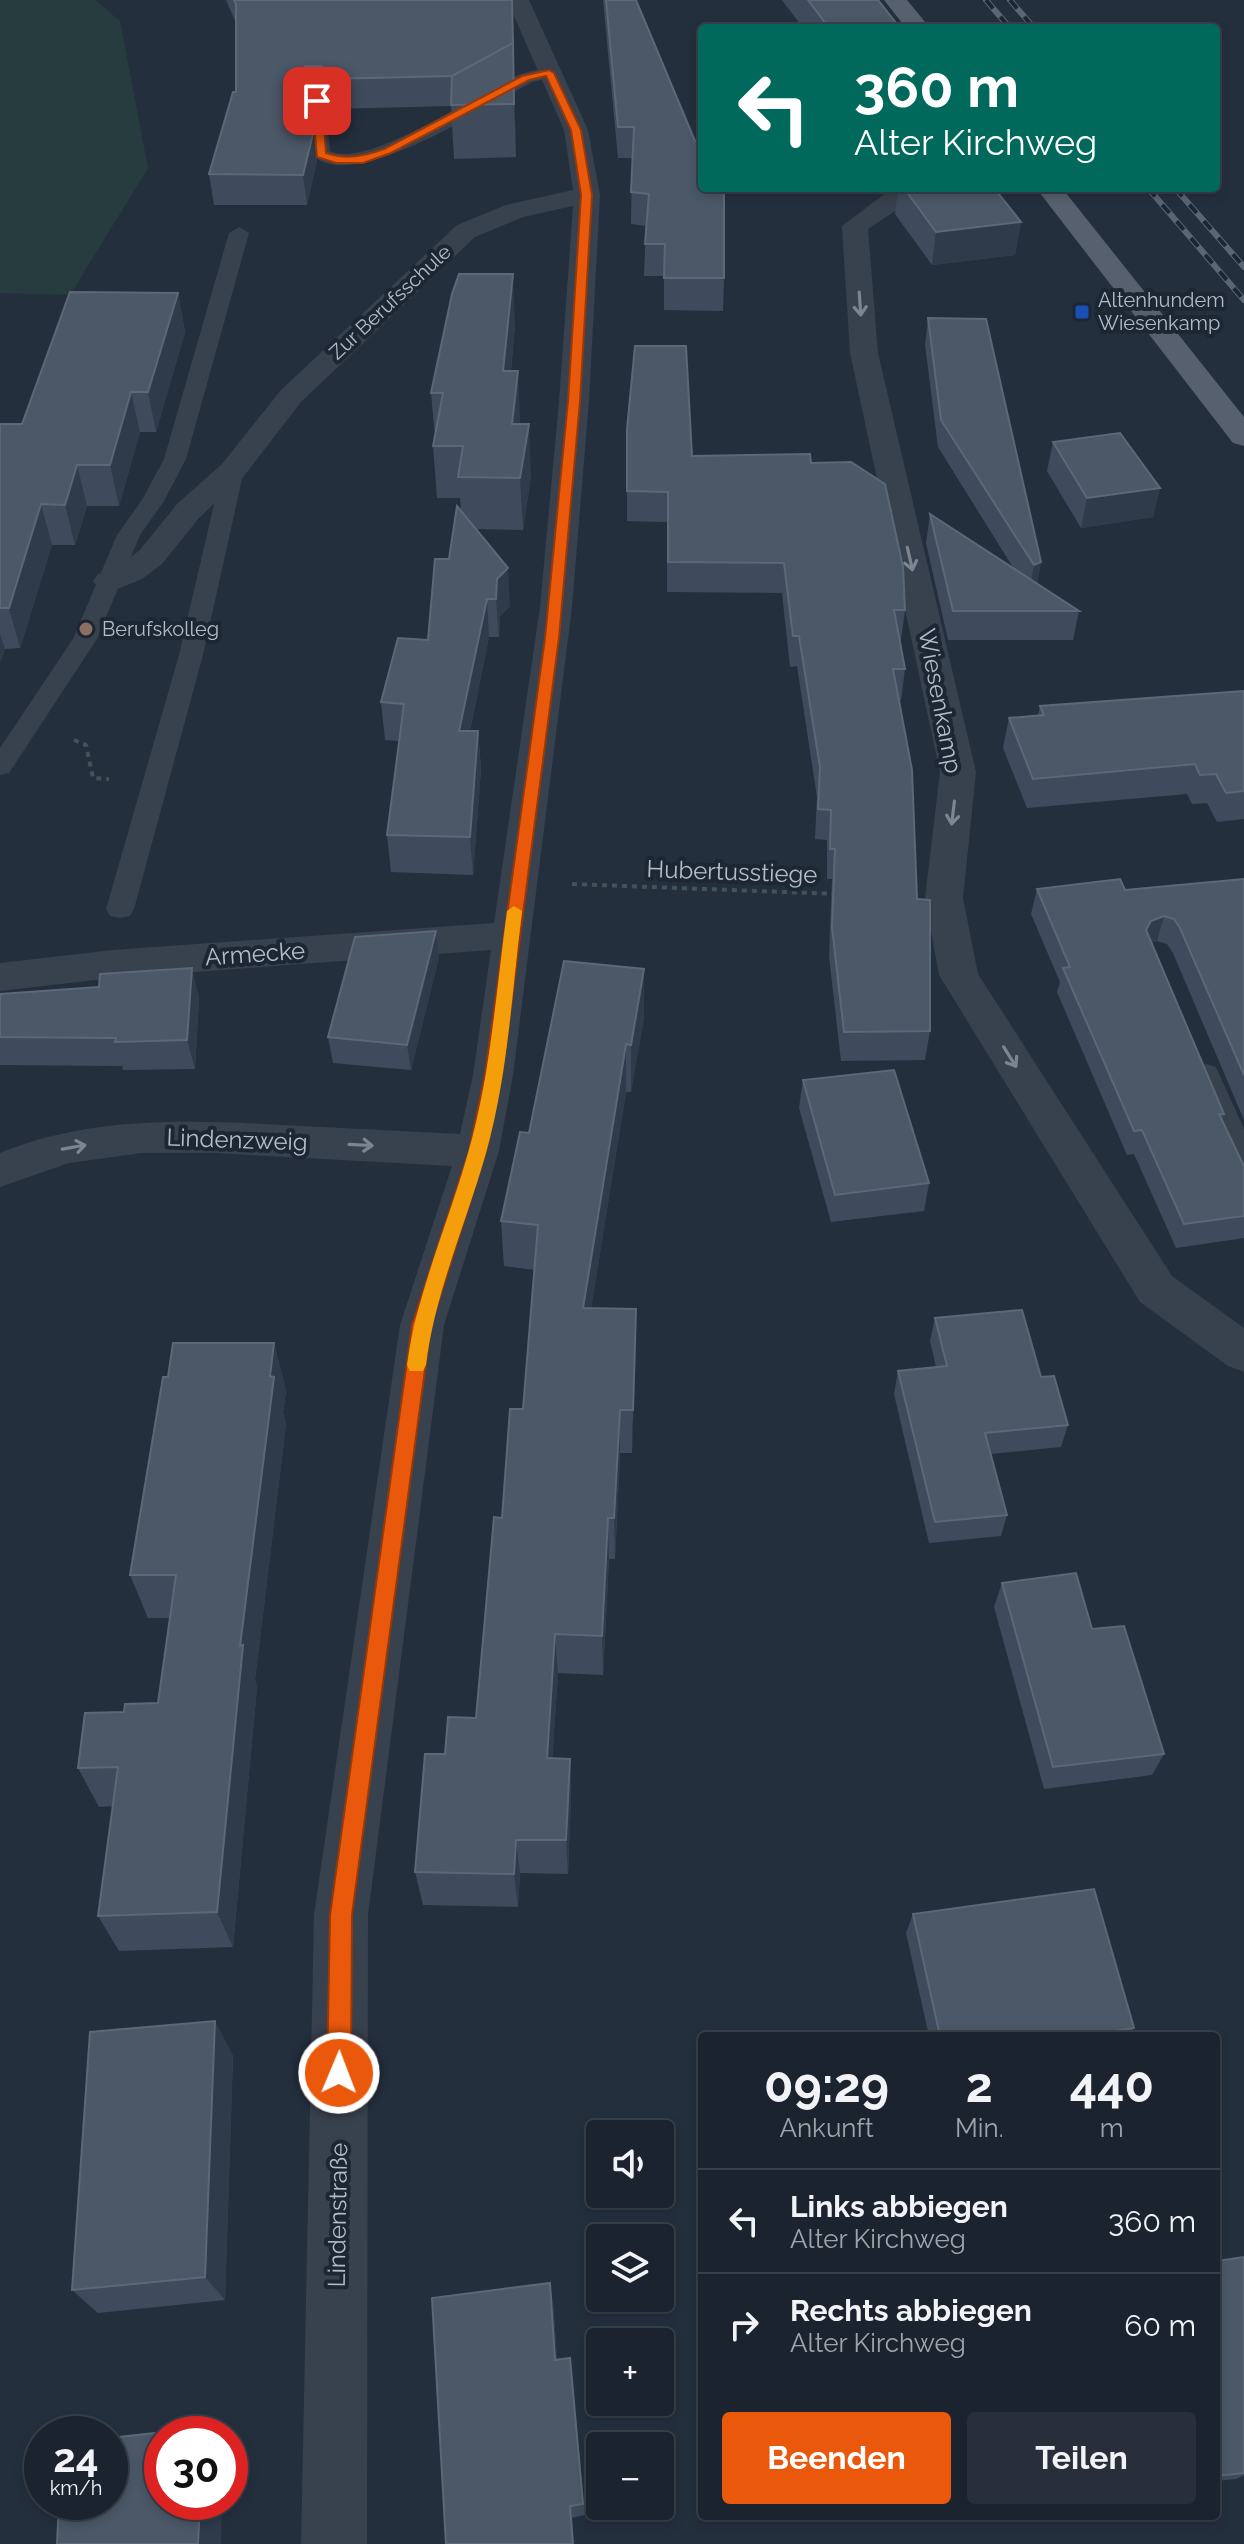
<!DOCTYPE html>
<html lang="de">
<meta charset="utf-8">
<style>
:root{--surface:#1b232e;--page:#282f3a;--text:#f1f3f6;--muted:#a0a4aa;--line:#39404a;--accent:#ea580c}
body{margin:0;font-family:Raleway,sans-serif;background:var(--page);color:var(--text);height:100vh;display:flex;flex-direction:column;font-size:30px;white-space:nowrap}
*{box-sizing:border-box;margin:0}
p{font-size:26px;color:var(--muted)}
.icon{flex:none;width:44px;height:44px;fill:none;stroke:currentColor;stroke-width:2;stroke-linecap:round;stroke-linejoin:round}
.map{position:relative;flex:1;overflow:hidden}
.side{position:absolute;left:698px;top:2032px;width:522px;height:488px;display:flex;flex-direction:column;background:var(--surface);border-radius:8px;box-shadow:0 4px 12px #0003,0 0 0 2px var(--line)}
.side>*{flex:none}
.banner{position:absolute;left:698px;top:24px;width:522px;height:168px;border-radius:8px;box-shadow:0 4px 12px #0003,0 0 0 2px var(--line);background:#00695c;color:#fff;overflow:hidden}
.controls{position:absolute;left:586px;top:2120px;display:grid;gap:16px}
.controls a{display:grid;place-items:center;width:88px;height:88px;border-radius:8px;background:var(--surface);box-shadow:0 4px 12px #0003,0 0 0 2px var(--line);font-size:40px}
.speed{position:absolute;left:24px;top:2416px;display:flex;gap:16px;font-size:40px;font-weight:700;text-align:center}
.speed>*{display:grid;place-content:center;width:104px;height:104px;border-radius:50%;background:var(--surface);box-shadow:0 4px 12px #0003,0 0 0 2px var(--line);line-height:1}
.speed small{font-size:20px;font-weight:400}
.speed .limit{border:12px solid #d22;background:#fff;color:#111}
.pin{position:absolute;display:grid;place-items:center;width:68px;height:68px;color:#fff;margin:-34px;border-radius:16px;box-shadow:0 4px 12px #0006}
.me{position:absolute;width:88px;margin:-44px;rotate:1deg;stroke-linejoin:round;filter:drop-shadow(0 0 6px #0008)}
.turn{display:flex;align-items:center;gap:28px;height:168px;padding:0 24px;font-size:36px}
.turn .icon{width:104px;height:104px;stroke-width:2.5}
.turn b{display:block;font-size:56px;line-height:68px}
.eta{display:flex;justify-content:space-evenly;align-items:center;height:136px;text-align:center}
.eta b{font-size:48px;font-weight:700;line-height:56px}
.primary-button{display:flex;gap:16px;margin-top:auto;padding:16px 24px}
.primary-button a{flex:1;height:92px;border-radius:8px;background:var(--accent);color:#fff;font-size:32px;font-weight:700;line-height:92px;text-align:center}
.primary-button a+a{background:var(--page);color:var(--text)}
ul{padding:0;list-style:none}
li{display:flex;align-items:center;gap:24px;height:104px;padding:0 24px;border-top:2px solid var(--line)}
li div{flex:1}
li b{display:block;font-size:30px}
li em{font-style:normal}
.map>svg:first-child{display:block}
.green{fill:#263c3f}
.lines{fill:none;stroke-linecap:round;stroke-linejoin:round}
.path{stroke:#3f5557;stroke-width:4;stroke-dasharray:5 5;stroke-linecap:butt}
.service{fill:#38414e;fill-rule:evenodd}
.minor{fill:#38414e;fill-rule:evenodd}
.primary{fill:#56606e;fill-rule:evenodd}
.rail-casing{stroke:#5a6575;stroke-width:6}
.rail{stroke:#1d2633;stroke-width:4;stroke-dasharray:11;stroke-linecap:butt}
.wall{fill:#3f4b5c}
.shaded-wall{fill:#2f3b4b}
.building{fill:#4b5868;stroke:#5c6777;stroke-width:2}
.oneway{stroke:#7c8592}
.route{fill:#ea580c;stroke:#983908;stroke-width:2}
.slow{fill:#f59e0b}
.transit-dot{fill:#1a4fb4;stroke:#1d2633;stroke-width:3}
.education-dot{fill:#8d6e63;stroke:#1d2633;stroke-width:3}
.labels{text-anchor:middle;stroke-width:8;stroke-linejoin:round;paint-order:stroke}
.far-poi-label{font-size:20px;fill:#b4bcc9;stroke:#1d2633;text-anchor:start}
.far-street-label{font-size:20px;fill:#b4bcc9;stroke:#1d2633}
.street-label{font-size:24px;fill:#b4bcc9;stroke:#1d2633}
</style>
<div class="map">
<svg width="1244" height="2544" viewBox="0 0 1244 2544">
<rect width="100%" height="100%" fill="#242f3e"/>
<path class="green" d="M 0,0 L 95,0 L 120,21 L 148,168 L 70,295 L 0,293 Z"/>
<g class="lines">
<g class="path">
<path d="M 74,740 L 86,745 L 93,778 L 109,779"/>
<path d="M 572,884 L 838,894"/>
</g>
<g class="service">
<path d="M 549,68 L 555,69 L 558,73 L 555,77 L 532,82 C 491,104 349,197 312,154 L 308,101 L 311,97 L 323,97 L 326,101 L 330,151 C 368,170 478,92 518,75 C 528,71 539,70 549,68 Z"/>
<path d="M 239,227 L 249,233 L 186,459 L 164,501 L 140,535 L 97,639 L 9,773 L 0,775 L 0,748 L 73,639 L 117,535 L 142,500 L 164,459 L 229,233 Z"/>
<path d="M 233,463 L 244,470 L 203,655 L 134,909 L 130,916 L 120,918 L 110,916 L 106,909 L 179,655 L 222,470 Z"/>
<path d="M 1206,1064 L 1216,1067 L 1244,1129 L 1244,1176 L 1233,1172 L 1229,1164 L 1191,1075 L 1196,1067 Z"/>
</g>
<g class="minor">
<path d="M 507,0 L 529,0 L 588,130 L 600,195 L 589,401 L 572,607 L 513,1075 L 499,1151 L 444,1325 L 368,1915 L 367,2544 L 301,2544 L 314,1915 L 400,1325 L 452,1166 L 215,1153 L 142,1153 L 69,1163 L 0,1187 L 0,1153 C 91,1116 187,1120 283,1125 C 342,1128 401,1131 460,1134 L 473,1075 L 491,950 L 113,978 L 0,991 L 0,963 L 113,950 L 494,923 L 540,607 L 559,401 L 573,206 L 523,217 L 475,237 L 301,402 L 244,476 L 199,518 L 162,564 L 142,579 L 120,588 L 109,591 L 98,588 L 93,581 L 98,574 L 120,565 L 140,550 L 177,504 L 222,464 L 281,390 L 457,225 L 506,205 L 573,190 L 564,130 Z"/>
<path d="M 902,188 L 939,188 L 935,193 L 901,207 L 868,229 L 878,353 L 976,772 L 963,898 L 978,974 L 1172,1276 L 1244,1328 L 1244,1372 L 1228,1366 L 1140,1302 L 939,975 L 925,898 L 940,772 L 850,353 L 842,226 L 883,195 Z"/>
</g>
<g class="primary">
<path d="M 884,0 L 907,0 L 930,28 L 906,28 Z"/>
<path d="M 1036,188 L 1062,188 L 1244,417 L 1244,446 L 1233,443 Z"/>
</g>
<g class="rail-casing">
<g id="rail">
<path d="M 986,0 L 1010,28"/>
<path d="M 1010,0 L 1034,28"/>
<path d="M 1148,188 L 1244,300"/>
<path d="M 1175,188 L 1244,267"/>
</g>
</g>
<use href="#rail" class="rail"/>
</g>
<g class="wall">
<path d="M 226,0 L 512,0 L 516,157 L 454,159 L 451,106 L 330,109 L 325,95 L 309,95 L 305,101 L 307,125 L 317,160 L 307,205 L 214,205 L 209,174 L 236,92 L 236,23 Z"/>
<path d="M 603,0 L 636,0 L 724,278 L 723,311 L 664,310 L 664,276 L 644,276 L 646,226 L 631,224 L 632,158 L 618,158 Z"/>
<path d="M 782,0 L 878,0 L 900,28 L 803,28 Z"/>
<path d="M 898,188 L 994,188 L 1021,222 L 1015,255 L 932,265 L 895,214 Z"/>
<path d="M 178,293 L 185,332 L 156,432 L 140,432 L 119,506 L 87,506 L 75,545 L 52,545 L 20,648 L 5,649 L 0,663 L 0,424 L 22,424 Z"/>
<path d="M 928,318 L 1041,562 L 1037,583 L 1079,611 L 1073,640 L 948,640 L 926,543 L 930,514 L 1014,569 L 938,447 L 925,345 Z"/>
<path d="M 515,325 L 511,371 L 520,424 L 531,476 L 523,530 L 476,529 L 510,606 L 500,616 L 499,637 L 489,637 L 470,731 L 478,731 L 481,769 L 473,875 L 391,872 L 387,835 L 399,741 L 385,740 L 381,702 L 428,640 L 461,510 L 460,498 L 437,498 L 433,446 L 435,436 L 431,393 Z"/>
<path d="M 627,429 L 692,456 L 811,463 L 905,610 L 901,640 L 900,640 L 905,669 L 901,700 L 899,700 L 930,1031 L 925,1060 L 841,1061 L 829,956 L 832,879 L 827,879 L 827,840 L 815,839 L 817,797 L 797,666 L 790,667 L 782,593 L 667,592 L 667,522 L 627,521 Z"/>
<path d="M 1053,442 L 1160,488 L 1153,517 L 1081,528 L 1047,471 Z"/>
<path d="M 1244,691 L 1244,819 L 1217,822 L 1207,803 L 1192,804 L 1187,794 L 1027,808 L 1003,748 L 1009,718 L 1038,716 L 1040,706 Z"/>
<path d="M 1244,879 L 1244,1120 L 1173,953 L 1167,944 L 1157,941 L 1152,943 L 1224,1114 L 1222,1120 L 1244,1166 L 1244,1238 L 1176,1248 L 1134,1154 L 1127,1155 L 1057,992 L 1060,982 L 1031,914 L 1037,889 L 1125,890 Z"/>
<path d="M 436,931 L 439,957 L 411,1070 L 333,1063 L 328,1037 Z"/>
<path d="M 0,994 L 199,997 L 195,1069 L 123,1070 L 122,1066 L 0,1065 Z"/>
<path d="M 644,1017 L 631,1092 L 626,1092 L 591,1308 L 636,1309 L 632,1453 L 620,1453 L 615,1559 L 609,1559 L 603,1675 L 558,1673 L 552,1759 L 570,1759 L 571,1795 L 568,1874 L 520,1873 L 518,1907 L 423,1905 L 415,1872 L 445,1754 L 476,1718 L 502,1518 L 523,1409 L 535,1270 L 504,1266 L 501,1221 L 529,1133 Z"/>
<path d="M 803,1080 L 929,1183 L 924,1211 L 831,1222 L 799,1108 Z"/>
<path d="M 935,1318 L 1041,1377 L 1068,1425 L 1061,1447 L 991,1454 L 1007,1515 L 1001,1536 L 929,1543 L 894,1394 L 898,1371 L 936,1367 L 930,1341 Z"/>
<path d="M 274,1343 L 286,1391 L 283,1412 L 286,1424 L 255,1680 L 257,1687 L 233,1947 L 119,1951 L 98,1916 L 113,1806 L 99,1807 L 78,1768 L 124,1712 L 158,1703 L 170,1618 L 148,1618 L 130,1575 L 168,1377 Z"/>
<path d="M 1002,1583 L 1092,1629 L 1164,1754 L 1152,1775 L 1044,1789 L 994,1607 Z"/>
<path d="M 913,1914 L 1134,2028 L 1128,2036 L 929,2036 L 906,1933 Z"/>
<path d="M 233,2055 L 225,2300 L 98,2313 L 72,2290 Z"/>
<path d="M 1244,2257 L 1244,2475 L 1236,2479 L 1216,2481 L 1216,2261 Z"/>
<path d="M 553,2302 L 557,2359 L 570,2358 L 585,2515 L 446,2544 Z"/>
</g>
<g class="shaded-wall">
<path d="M 512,0 L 516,157 L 513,74 L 455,106 L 453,76 Z"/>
<path d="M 305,66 L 309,95 L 305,101 L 309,151 L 314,130 L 317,160 L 307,205 L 303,175 L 301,72 Z"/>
<path d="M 880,188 L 894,188 L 880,194 Z"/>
<path d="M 1021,222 L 1015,255 L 932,265 L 936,232 Z"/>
<path d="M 513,274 L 515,325 L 506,422 L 503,371 Z"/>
<path d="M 178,293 L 185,332 L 156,432 L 148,392 Z"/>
<path d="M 518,371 L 520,422 L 515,475 L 512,424 Z"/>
<path d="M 131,392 L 140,432 L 119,506 L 110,465 Z"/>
<path d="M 529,424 L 531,476 L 523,530 L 520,478 Z"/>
<path d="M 77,465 L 87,506 L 75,545 L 65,505 Z"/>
<path d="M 1160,488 L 1153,517 L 1081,528 L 1087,498 Z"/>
<path d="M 41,504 L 52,545 L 20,648 L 9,608 Z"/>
<path d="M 1041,562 L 1036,590 L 1029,592 L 1034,565 Z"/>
<path d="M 508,568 L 510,606 L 500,616 L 499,637 L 496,599 L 497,579 Z"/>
<path d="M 487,599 L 489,637 L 462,769 L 459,731 Z"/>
<path d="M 0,633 L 5,649 L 0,663 Z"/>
<path d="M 478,731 L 481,769 L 473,875 L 470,837 Z"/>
<path d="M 1164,916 L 1157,941 L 1143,946 L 1146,930 L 1151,921 Z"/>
<path d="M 436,931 L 439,957 L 411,1070 L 407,1045 Z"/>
<path d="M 192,968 L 199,997 L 195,1069 L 187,1040 Z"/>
<path d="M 644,969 L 644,1017 L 631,1092 L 631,1045 Z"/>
<path d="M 626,1044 L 626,1092 L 584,1353 L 583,1308 Z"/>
<path d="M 636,1309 L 636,1354 L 632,1453 L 633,1410 Z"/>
<path d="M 274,1343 L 286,1391 L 283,1412 L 286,1424 L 255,1680 L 257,1687 L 233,1947 L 217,1912 L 240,1646 Z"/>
<path d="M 620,1410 L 620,1453 L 615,1559 L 614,1518 Z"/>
<path d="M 608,1518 L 609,1559 L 603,1675 L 602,1636 Z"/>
<path d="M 555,1634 L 558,1673 L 550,1794 L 547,1758 Z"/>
<path d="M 570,1759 L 571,1795 L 568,1874 L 566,1840 Z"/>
<path d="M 516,1840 L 520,1873 L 518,1907 L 514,1874 Z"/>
<path d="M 215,2021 L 233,2055 L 225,2300 L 205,2277 Z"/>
<path d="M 550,2283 L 553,2302 L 558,2376 L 555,2360 Z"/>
<path d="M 202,2428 L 209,2434 L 201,2434 Z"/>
<path d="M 200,2502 L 222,2502 L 221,2544 L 198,2544 Z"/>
<path d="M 570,2506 L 572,2517 L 574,2544 L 573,2544 Z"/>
</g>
<g class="building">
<path d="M 234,0 L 512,0 L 513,44 L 513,43 L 452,76 L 326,79 L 322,66 L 305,66 L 301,72 L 305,124 L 314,130 L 303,175 L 209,174 L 233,92 L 236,92 L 236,4 Z"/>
<path d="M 606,0 L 636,0 L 695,141 L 702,141 L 702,188 L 724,188 L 724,278 L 664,278 L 665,244 L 645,244 L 649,194 L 631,192 L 634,127 L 618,127 Z"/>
<path d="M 808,0 L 878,0 L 900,28 L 823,28 L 820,24 L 826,24 Z"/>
<path d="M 513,43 L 514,104 L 451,105 L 452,76 Z"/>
<path d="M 904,188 L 994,188 L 1021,222 L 936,232 Z"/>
<path d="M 459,274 L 513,274 L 503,371 L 518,371 L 512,424 L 529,424 L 520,478 L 458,477 L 463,446 L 433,446 L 443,393 L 431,393 L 452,294 Z"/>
<path d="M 70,292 L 178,293 L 148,392 L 131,392 L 110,465 L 77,465 L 65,505 L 41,504 L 9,608 L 0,608 L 0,424 L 22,424 Z"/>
<path d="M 928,318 L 986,319 L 1041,562 L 1034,565 L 941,420 Z"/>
<path d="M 635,346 L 686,346 L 692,456 L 810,454 L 811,463 L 851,462 L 885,484 L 903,567 L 905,610 L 894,610 L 905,669 L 893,669 L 912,770 L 917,899 L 930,900 L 930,1031 L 844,1032 L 832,927 L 835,849 L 830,849 L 831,810 L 818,809 L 820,767 L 799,636 L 793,636 L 784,563 L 668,562 L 668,492 L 627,491 L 627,429 Z"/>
<path d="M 1120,433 L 1160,488 L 1087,498 L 1053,442 Z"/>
<path d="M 457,506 L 508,568 L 497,579 L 496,599 L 487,599 L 459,731 L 478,731 L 470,837 L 387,835 L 404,704 L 381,702 L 398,638 L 428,640 L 435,559 L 449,559 Z"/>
<path d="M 930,514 L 1079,611 L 953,611 Z"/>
<path d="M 1244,691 L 1244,791 L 1226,793 L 1216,774 L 1200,775 L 1195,764 L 1033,779 L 1009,718 L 1044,715 L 1040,706 Z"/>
<path d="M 1120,879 L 1125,890 L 1244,879 L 1244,1075 L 1180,928 L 1174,919 L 1164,916 L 1151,921 L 1146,930 L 1224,1114 L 1219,1114 L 1244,1166 L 1244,1216 L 1184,1224 L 1142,1130 L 1134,1131 L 1063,968 L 1070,967 L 1037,889 Z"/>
<path d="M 436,931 L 407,1045 L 328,1037 L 355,937 Z"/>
<path d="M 564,961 L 644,969 L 631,1045 L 626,1044 L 583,1308 L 636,1309 L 633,1410 L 620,1410 L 614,1518 L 608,1518 L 602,1636 L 555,1634 L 547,1758 L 570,1759 L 566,1840 L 516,1840 L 514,1874 L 415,1872 L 425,1754 L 445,1754 L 448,1717 L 476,1718 L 494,1517 L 502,1518 L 510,1409 L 523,1409 L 538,1225 L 501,1221 L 520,1132 L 529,1133 Z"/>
<path d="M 192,968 L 187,1040 L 115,1042 L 116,1038 L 0,1037 L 0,994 L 99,987 L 100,974 Z"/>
<path d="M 894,1070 L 929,1183 L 835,1195 L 803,1080 Z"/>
<path d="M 1022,1310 L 1041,1377 L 1054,1376 L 1068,1425 L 985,1433 L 1007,1515 L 935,1522 L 898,1371 L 947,1366 L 935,1318 Z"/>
<path d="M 173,1343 L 274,1343 L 270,1376 L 274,1377 L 240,1646 L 243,1645 L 217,1912 L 98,1916 L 118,1767 L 78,1768 L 85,1713 L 124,1712 L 125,1704 L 158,1703 L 176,1575 L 130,1575 L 163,1377 L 168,1377 Z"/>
<path d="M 1076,1573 L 1092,1629 L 1124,1626 L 1164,1754 L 1053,1767 L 1002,1583 Z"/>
<path d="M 1094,1889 L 1134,2028 L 1081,2036 L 940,2036 L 913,1914 Z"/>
<path d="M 215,2021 L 205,2277 L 72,2290 L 90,2032 Z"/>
<path d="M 1244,2257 L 1244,2473 L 1216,2476 L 1216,2261 Z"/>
<path d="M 550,2283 L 555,2360 L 570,2358 L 583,2504 L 570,2506 L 573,2544 L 446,2544 L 432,2298 Z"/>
<path d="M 202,2428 L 201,2434 L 162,2434 L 162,2502 L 200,2502 L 198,2544 L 57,2544 L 59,2502 L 110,2502 L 110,2438 Z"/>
</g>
<defs><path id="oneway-shaft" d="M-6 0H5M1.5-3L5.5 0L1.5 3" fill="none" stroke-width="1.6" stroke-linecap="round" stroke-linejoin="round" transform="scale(2)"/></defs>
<g class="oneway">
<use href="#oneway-shaft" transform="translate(860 304) rotate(86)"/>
<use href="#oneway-shaft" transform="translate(910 559) rotate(77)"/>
<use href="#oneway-shaft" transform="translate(953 813) rotate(97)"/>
<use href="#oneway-shaft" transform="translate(1010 1057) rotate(58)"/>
<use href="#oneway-shaft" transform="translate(361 1145) rotate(3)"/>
<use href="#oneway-shaft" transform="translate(74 1147) rotate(-10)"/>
</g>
<path class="route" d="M 549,70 L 554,73 L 581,130 L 592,195 L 580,401 L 559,638 L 502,1075 L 486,1151 L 431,1325 L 352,1915 L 351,2073 L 348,2081 L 339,2084 L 331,2081 L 327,2073 L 330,1915 L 412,1325 L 469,1151 L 485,1075 L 545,638 L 568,401 L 581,195 L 571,130 L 546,76 L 529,80 L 391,153 L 363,163 L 336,163 L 317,157 L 312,101 L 317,98 L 322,101 L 326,153 C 346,160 364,156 384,149 L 522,76 Z"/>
<path class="slow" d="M 514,906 L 522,911 C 512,991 508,1075 486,1153 C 466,1224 435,1292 426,1365 L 423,1371 L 410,1371 L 407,1365 C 417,1292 448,1224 468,1153 C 491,1075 496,991 507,911 Z"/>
<rect class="transit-dot" x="1074" y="304" width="16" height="16" rx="4"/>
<circle class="education-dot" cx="86" cy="629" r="8"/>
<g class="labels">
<g class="far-poi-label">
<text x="1098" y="307">Altenhundem<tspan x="1098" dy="23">Wiesenkamp</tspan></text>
<text x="102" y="636">Berufskolleg</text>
</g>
<g class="far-street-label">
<text transform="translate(390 302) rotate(-43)" y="7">Zur Berufsschule</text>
</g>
<g class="street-label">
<text transform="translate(940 701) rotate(79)" y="8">Wiesenkamp</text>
<text transform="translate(732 872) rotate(2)" y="8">Hubertusstiege</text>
<text transform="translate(255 954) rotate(-4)" y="8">Armecke</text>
<text transform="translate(237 1140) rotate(2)" y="8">Lindenzweig</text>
<text transform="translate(338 2215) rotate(-89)" y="8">Lindenstraße</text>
</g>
</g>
</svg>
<div class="controls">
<a><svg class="icon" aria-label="sound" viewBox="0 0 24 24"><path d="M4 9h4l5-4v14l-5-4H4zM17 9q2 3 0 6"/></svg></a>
<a><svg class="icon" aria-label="layers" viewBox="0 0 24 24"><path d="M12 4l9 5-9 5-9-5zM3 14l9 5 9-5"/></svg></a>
<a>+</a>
<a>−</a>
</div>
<div class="speed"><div>24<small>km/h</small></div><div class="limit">30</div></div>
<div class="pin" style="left:317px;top:101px;background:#d93025"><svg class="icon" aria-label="arrive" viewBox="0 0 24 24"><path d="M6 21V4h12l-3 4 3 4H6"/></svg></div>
<svg class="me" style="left:339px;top:2073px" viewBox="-20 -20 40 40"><circle r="17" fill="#ea580c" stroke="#fff" stroke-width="3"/><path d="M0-11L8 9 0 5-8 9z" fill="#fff"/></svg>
<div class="banner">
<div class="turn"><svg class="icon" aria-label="left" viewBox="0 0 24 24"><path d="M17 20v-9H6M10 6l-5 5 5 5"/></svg><div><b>360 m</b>Alter Kirchweg</div></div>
</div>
<section class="side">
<div class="eta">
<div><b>09:29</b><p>Ankunft</p></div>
<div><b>2</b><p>Min.</p></div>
<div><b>440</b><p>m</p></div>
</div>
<ul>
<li><svg class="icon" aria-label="left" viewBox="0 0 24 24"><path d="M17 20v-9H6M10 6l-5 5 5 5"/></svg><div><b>Links abbiegen</b><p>Alter Kirchweg</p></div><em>360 m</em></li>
<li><svg class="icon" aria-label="right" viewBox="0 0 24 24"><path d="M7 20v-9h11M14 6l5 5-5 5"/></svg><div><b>Rechts abbiegen</b><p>Alter Kirchweg</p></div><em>60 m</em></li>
</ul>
<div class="primary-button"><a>Beenden</a><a>Teilen</a></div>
</section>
</div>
